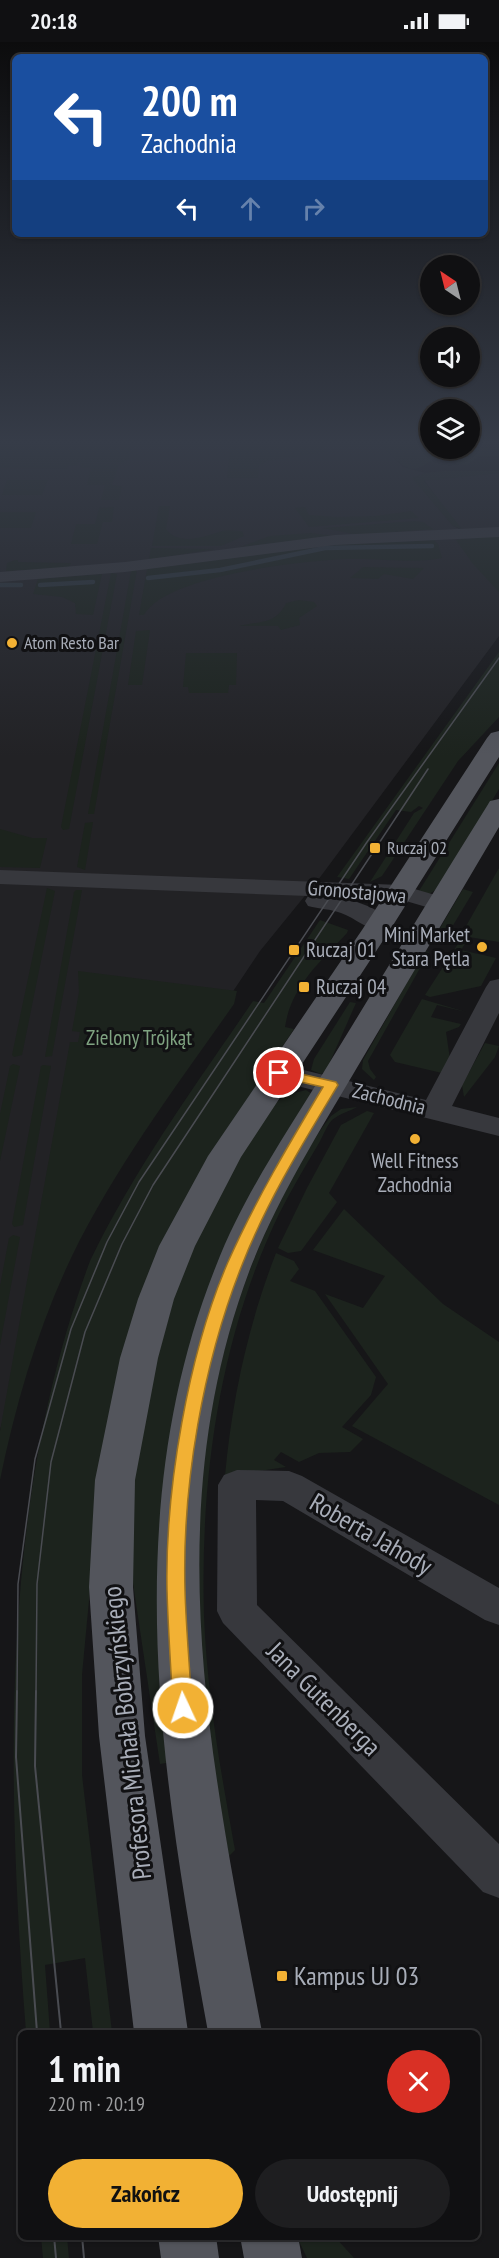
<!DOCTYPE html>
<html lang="pl">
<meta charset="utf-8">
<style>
:root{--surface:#101012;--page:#1e1e20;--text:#f1f3f6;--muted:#9c9d9f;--line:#303032;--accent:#f2b134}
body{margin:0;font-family:"PT Sans Narrow",sans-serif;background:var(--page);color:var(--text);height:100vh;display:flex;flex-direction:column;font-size:22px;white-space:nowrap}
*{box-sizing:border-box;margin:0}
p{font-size:20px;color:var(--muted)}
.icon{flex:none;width:33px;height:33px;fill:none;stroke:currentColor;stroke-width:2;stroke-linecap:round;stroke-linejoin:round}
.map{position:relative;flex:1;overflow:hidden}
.panel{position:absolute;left:18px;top:1988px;width:462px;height:210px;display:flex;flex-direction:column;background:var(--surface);border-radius:9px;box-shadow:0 2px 4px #0004,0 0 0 2px var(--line)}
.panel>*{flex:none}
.hud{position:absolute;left:12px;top:12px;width:476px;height:183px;border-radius:9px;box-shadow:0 2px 4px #0004,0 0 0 2px var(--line);background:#1a4fa0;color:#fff;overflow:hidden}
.needle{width:39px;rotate:325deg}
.fabs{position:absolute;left:420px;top:213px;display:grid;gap:12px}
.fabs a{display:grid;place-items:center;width:60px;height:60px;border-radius:50%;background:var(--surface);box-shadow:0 2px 4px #0004,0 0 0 2px var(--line);font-size:30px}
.pin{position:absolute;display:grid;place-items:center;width:51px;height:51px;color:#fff;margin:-26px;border:3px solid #fff;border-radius:50%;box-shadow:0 2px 6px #0007}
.me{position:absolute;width:66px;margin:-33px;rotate:357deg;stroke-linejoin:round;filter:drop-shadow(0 0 4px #0008)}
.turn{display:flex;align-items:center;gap:21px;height:126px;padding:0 30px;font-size:27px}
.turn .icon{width:78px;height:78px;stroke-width:2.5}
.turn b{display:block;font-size:42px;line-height:51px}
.lanes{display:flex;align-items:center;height:57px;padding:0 30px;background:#0003;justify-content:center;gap:30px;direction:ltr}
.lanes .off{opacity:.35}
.round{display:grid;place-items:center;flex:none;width:63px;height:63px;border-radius:32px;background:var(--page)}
.headline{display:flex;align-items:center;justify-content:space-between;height:102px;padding:0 30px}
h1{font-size:36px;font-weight:700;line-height:45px}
.cta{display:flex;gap:12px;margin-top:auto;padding:12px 30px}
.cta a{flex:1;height:69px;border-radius:36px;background:var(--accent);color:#111;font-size:24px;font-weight:700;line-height:69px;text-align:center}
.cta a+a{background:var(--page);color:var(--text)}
.status{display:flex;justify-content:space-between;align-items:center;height:42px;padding:0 30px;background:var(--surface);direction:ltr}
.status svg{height:16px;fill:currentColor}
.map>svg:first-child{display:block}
.built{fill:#222225}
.green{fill:#1c231d}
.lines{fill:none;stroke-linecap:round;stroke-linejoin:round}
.stream{stroke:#2c353c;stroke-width:4.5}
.minor{fill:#37383d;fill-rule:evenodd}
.major{fill:#53555c;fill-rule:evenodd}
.tram-far1{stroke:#4a4c52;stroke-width:1.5}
.tram{stroke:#4a4c52;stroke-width:2}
.route{fill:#f2b134;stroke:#9d7322;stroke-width:1.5}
.poi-dot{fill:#f2b134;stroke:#111113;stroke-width:2}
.labels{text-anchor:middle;stroke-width:6;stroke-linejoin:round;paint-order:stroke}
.far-poi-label{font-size:18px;fill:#a8adb8;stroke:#111113;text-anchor:start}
.street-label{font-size:21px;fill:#a8adb8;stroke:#111113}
.poi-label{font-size:21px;fill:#a8adb8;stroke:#111113;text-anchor:start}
.park-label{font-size:21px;fill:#7fa381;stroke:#111113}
.near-street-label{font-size:26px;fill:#a8adb8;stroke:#111113}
.near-poi-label{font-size:26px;fill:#a8adb8;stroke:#111113;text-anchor:start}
</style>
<div class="status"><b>20:18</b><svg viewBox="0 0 49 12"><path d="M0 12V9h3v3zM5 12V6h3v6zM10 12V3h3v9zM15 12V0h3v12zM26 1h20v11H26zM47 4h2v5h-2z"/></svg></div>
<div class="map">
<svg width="499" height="2216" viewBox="0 0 499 2216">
<rect width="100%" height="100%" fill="#161618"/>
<path class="built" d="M 0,403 L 381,403 L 403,425 L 425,431 L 413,436 L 453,484 L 460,487 L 424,438 L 499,431 L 499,594 L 321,834 L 260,909 L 52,1220 L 0,1388 Z"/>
<g class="green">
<path d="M 0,403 L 132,403 L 128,418 L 124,420 L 0,420 Z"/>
<path d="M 230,403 L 320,403 L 326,410 L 266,419 L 259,424 L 258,436 L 227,436 Z"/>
<path d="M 381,403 L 430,403 L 430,406 L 443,407 C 414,437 408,431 381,403 Z"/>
<path d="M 471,405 L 499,408 L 499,414 L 480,414 L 466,423 L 456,422 L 456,418 Z"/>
<path d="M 0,421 L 78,421 L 78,424 L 68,424 L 67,427 L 0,426 Z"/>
<path d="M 81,421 L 127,422 L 119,422 L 112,443 L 122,444 L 119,458 L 101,458 L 105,443 L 87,443 L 91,426 L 80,426 Z"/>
<path d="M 443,429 L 499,429 L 499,431 L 424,439 L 462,487 L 453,484 L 412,436 L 425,431 Z"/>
<path d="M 7,438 L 48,438 L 42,453 L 2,453 Z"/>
<path d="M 159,464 L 170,464 L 166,487 C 180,505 206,494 222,489 C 227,488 236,489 242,489 L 244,494 L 221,504 L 152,504 Z"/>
<path d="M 114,465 L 112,480 L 103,480 L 97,502 L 71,502 L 76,482 L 95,482 L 99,466 Z"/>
<path d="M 305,465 L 309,473 L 337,475 L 376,474 L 411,469 L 419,476 L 309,485 L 295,466 Z"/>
<path d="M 0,470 L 36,470 L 31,486 L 0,486 Z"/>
<path d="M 415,479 L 423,480 L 433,487 L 358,493 L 323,486 Z"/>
<path d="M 311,491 L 334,494 L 240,505 L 270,494 Z"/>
<path d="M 499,494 L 499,550 L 473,522 L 456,498 Z"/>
<path d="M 434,498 L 438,502 L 442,516 C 417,522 378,516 351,517 C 307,518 165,533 144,573 L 139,573 L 147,527 L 333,503 Z"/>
<path d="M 151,506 L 215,507 L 152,517 L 149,517 Z"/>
<path d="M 15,518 L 18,518 L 18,520 L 71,521 L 69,526 L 6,529 L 7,521 Z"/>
<path d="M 363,525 L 424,526 L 413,537 L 384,532 L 378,537 L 350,536 Z"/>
<path d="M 137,528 L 94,772 L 88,772 L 131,529 Z"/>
<path d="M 111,531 L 117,532 L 69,787 L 63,788 L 61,785 Z"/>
<path d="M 102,532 L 93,573 L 76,572 L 75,561 L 62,555 L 33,552 L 38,537 Z"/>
<path d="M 299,558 L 314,560 L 317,564 L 299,576 L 300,583 L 281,588 L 278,584 L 239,584 C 259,579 276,583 286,561 Z"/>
<path d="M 150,588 L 142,643 L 128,643 L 136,589 Z"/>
<path d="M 499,610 L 499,675 L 458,719 L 382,834 L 370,840 L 414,771 L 423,766 L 419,764 L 411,770 L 396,768 L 349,837 L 337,835 Z"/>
<path d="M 186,611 L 237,611 L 236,643 L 229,643 L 228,651 L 189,651 L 188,645 L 183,645 Z"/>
<path d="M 499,721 L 499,747 L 439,846 L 429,852 L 419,849 Z"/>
<path d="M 93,780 L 85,828 L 77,825 L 85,781 Z"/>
<path d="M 0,787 L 32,796 L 47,796 L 40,826 L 0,825 Z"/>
<path d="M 499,826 L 499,900 L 469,895 L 461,908 L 496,916 L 481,944 L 430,955 L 425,953 L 463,894 L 461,893 Z"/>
<path d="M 47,846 L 55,849 L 22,1013 L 14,1015 L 12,1013 Z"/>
<path d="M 463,847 L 473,850 L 446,895 L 436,893 Z"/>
<path d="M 76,848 L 82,848 L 52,1014 L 45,1015 L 74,850 Z"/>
<path d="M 320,878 L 348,888 L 347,891 C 319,921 291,945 285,985 L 294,987 L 203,1124 L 102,1420 L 82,1633 L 82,1733 L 112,1990 L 93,1990 L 85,1916 L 45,1923 L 50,1990 L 26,1990 C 6,1733 0,1460 90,1219 C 135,1126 195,1044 253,959 L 264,961 Z"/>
<path d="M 425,909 L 429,910 L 368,1019 L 370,1027 L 376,1035 L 374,1038 L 362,1027 L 363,1018 Z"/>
<path d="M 78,929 L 237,949 L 234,962 C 177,1043 116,1124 72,1214 C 38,1285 16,1361 0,1438 L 0,1389 L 70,1000 L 78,1000 L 80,990 L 72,989 L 79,950 Z"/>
<path d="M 422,957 L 466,970 L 437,963 L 431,975 L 461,982 L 459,985 L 446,990 L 450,1017 L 442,1031 L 395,1020 L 390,1013 Z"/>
<path d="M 350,960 L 356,961 L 326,1029 L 321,1032 L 311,1028 L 314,1017 Z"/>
<path d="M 485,1001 L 499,1004 L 495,1015 L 464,1055 L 462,1043 Z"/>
<path d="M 13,1022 L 20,1024 L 0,1119 L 0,1072 L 10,1024 Z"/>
<path d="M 43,1023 L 51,1024 L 23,1183 L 14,1185 L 12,1182 L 41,1024 Z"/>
<path d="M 306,1048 L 312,1052 L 215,1234 L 171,1720 L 160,1722 L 131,1528 L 132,1454 L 141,1376 L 182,1226 L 226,1136 L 273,1063 L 286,1053 Z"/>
<path d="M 357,1065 C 350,1069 339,1072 332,1078 C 327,1083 323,1094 319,1101 C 305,1125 291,1148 279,1172 C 219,1297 200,1437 204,1574 C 207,1653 221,1731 235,1808 L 229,1814 C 222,1773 214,1733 208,1693 C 185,1520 196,1335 272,1176 C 289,1142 307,1104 331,1074 L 341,1067 Z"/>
<path d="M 367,1069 L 374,1071 L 329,1151 L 337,1160 L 301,1209 L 288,1211 L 278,1206 L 307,1146 L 341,1083 Z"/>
<path d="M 344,1167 L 443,1262 L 499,1300 L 499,1463 L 352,1384 L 388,1342 L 325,1252 L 363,1266 L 385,1234 L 313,1208 Z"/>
<path d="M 13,1193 L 20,1195 L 0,1303 L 0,1244 L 9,1196 Z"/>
<path d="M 276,1211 L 294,1219 L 299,1227 L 290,1239 L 315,1249 L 376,1335 L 371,1353 L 342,1385 L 363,1397 L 350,1410 L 319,1411 L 299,1420 L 281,1410 L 274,1418 L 286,1425 L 225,1434 C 232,1357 248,1283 276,1211 Z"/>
<path d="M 41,2195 L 67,2195 L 69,2216 L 43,2216 Z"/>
<path d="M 297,2195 L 335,2195 L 354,2216 L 307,2216 Z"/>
</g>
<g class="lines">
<g class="stream">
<path d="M 148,536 L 220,528 L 325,506 L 432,504"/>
<path d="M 0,543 L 21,543"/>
<path d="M 40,543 L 93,540"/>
</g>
<g class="minor">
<path d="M 499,485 L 499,495 L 335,503 L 125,530 L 0,540 L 0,530 L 125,520 L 335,493 Z"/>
<path d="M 0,828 L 401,843 L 449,857 L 452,862 L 449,867 L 440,869 L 399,857 L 337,855 C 355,858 382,867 393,882 L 389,887 C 370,892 358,877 341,871 C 331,867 319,867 308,864 L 305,859 L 308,854 L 0,842 Z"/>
<path d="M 499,937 L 499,971 L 452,1064 L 499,1076 L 499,1094 L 269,1037 L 265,1031 L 269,1025 L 279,1022 L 426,1058 L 486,945 L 490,939 Z"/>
<path d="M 237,1428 L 289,1429 L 302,1434 L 499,1546 L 499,1583 L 485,1578 L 283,1459 L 256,1458 L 257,1563 L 499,1802 L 499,1856 L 483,1850 L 223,1581 L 217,1569 L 218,1443 L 224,1433 Z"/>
</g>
<g class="major">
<path d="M 499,689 L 499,715 L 390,888 L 241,1115 L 195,1204 L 174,1257 L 158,1316 L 135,1438 L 133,1545 L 145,1694 L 188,1990 L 134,1990 L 99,1694 L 89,1545 L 95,1438 L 120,1316 L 138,1257 L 159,1204 L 208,1114 L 362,888 L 487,696 L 491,691 Z"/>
<path d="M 499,757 L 499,785 C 451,866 403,948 355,1029 C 318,1092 279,1154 252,1222 C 154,1476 214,1734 262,1990 L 208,1990 C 162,1737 117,1471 216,1224 C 243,1154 286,1092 325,1028 C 379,940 432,852 487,764 L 490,759 Z"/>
<path d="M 158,2194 L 216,2194 L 219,2216 L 161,2216 Z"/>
<path d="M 240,2194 L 298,2194 L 302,2216 L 244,2216 Z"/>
</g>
<g class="tram-far1">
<path d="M 17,1651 L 18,1542 L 35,1417 L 71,1287 L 107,1200 L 139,1140 L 367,800 L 499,616"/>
<path d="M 36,1651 L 37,1542 L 51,1420 L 85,1290 L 122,1202 L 153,1143 L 428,727"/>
</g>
<g class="tram">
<path d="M 17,1649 L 16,1715 L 37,1990"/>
<path d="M 36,1649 L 35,1724 L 61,1990"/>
<path d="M 54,2194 L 56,2216"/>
<path d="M 82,2194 L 84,2216"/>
</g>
</g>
<linearGradient id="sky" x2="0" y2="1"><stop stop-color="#0c0c0d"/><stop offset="0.56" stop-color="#363c48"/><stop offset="1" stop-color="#363c48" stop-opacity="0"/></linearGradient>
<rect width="499" height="714" fill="url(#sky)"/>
<path class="route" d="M 279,1027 L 336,1040 L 338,1043 C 303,1101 267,1159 242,1223 C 203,1321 182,1443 185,1548 C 186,1587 190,1627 192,1666 L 189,1672 L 183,1675 L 176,1672 L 173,1666 C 171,1627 168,1587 167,1548 C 165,1448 188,1312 228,1220 C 255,1159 289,1102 323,1045 L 274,1034 L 272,1031 Z"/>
<g class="poi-dot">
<circle cx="12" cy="601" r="6"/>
<rect x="369" y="800" width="12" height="12" rx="3"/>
<circle cx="482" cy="905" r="6"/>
<rect x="288" y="902" width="12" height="12" rx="3"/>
<rect x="298" y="939" width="12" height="12" rx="3"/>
<circle cx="415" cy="1097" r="6"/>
<rect x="276" y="1928" width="12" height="12" rx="3"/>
</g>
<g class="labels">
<g class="far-poi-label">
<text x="24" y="607">Atom Resto Bar</text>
<text x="387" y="812">Ruczaj 02</text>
</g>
<g class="street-label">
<text transform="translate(357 850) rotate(5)" y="7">Gronostajowa</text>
<text transform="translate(389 1057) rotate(14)" y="7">Zachodnia</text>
</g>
<g class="poi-label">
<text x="470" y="900" text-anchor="end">Mini Market<tspan x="470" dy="24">Stara Pętla</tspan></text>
<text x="306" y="915">Ruczaj 01</text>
<text x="316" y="952">Ruczaj 04</text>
<text x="415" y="1126" text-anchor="middle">Well Fitness<tspan x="415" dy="24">Zachodnia</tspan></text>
</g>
<g class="park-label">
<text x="139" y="1003">Zielony Trójkąt</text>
</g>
<g class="near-street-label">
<text transform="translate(371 1492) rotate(30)" y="9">Roberta Jahody</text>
<text transform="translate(324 1657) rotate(45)" y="9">Jana Gutenberga</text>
<text transform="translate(127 1691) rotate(-96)" y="9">Profesora Michała Bobrzyńskiego</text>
</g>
<g class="near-poi-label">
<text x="294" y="1943">Kampus UJ 03</text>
</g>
</g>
</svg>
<div class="fabs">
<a><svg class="needle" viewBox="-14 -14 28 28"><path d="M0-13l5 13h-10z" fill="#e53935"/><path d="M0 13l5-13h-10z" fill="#9c9d9f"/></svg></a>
<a><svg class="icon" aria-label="sound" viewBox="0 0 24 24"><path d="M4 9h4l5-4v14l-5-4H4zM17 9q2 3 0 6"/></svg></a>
<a><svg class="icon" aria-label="layers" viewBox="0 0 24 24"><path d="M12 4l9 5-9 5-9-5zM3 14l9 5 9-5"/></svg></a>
</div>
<div class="pin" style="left:279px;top:1031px;background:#d93025"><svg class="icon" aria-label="arrive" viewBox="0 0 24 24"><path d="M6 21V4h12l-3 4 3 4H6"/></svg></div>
<svg class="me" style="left:183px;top:1666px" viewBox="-20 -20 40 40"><circle r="17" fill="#f2b134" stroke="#fff" stroke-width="3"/><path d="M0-11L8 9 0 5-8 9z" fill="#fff"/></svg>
<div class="hud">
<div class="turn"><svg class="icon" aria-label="left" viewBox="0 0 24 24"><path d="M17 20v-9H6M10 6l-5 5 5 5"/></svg><div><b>200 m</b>Zachodnia</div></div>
<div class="lanes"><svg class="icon" aria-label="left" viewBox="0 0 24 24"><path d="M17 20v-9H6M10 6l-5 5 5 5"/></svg><svg class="icon off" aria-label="ahead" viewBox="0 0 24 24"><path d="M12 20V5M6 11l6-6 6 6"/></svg><svg class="icon off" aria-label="right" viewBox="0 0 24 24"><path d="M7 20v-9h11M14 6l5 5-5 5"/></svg></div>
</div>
<section class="panel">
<div class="headline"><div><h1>1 min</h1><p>220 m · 20:19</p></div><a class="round" style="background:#d93025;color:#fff"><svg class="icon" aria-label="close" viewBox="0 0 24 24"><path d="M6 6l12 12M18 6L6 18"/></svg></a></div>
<div class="cta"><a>Zakończ</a><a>Udostępnij</a></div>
</section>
</div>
